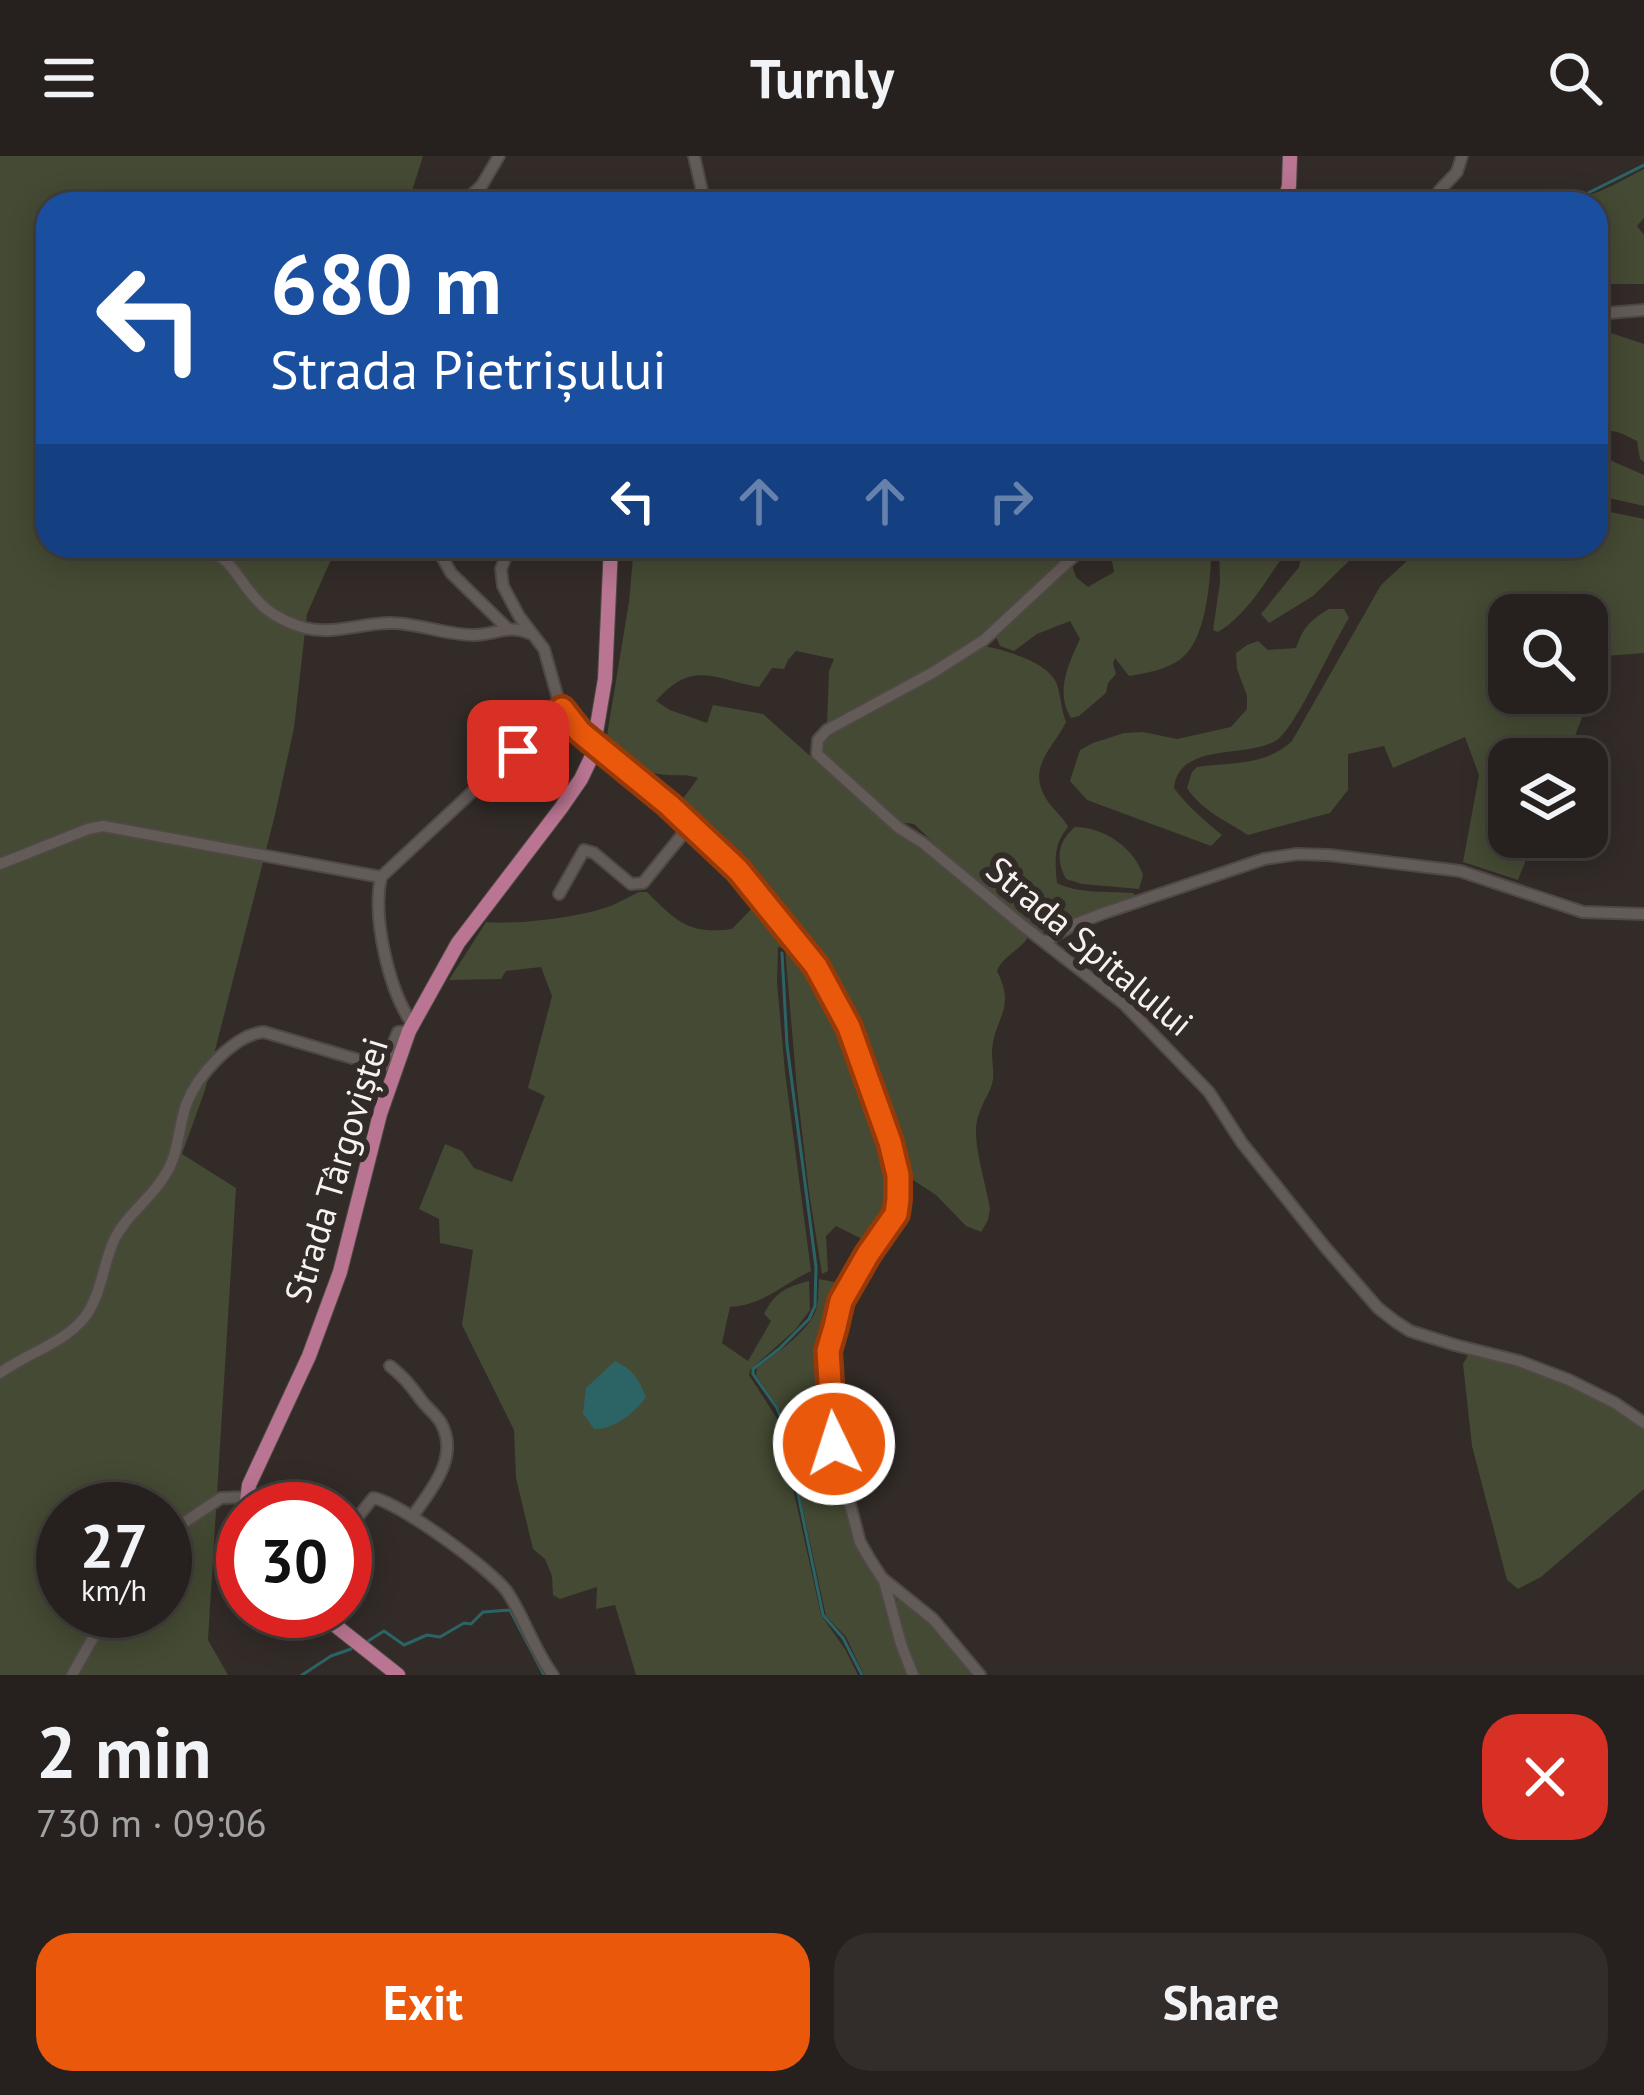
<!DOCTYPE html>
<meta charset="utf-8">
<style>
:root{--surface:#26201e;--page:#322d2b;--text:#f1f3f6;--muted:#a4a3a4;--line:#423e3c;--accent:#ea580c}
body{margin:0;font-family:"PT Sans",sans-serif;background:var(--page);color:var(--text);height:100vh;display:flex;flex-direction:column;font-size:45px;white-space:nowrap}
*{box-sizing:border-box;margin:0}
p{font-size:39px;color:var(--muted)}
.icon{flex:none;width:66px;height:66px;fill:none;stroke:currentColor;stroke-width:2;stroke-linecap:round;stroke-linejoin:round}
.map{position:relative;height:1519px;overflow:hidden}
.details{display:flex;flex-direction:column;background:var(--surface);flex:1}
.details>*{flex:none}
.banner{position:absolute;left:36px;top:36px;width:1572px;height:366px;border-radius:36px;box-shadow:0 6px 30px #0003,0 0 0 3px var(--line);background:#1a4fa0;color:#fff;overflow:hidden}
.buttons{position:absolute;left:1488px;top:438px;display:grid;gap:24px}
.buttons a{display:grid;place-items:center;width:120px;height:120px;border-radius:24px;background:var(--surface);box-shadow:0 6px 30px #0003,0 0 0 3px var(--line);font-size:60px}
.speed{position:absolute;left:36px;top:1326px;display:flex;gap:24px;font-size:60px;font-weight:700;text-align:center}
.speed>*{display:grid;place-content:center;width:156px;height:156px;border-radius:50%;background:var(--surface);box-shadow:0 6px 30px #0003,0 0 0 3px var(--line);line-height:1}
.speed small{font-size:30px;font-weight:400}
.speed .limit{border:18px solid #d22;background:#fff;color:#111}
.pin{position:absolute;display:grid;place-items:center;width:102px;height:102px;color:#fff;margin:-51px;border-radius:24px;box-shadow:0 6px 18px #0006}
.me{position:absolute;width:132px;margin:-66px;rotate:356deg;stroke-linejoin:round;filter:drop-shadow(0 0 9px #0008)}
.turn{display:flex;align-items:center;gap:42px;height:252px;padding:0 36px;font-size:54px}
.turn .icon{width:156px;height:156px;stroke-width:2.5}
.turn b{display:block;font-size:84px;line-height:102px}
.lanes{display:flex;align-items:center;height:114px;padding:0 36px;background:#0003;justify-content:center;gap:60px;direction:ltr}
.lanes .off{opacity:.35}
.round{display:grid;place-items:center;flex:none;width:126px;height:126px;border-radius:36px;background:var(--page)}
.overview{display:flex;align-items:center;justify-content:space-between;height:204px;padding:0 36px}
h1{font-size:72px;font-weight:600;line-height:90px}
.action{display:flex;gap:24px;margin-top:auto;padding:24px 36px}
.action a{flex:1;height:138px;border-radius:36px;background:var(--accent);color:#fff;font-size:48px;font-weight:600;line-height:138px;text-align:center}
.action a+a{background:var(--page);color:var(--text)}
header{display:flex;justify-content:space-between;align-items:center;height:156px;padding:0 36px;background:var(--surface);font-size:54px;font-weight:600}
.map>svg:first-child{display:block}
.green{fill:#444a33;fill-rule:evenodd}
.water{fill:#2c6466}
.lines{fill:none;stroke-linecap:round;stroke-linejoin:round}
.stream{stroke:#2c6466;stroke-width:3}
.minor-casing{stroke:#4f4946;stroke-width:14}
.major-casing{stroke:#4f4946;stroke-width:16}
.minor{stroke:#635b57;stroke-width:10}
.major{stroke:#b97591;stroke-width:14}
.route-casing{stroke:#983908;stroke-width:30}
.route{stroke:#ea580c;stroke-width:21}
.labels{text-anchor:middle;stroke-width:12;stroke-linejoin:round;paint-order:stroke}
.street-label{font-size:36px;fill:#f7f2f0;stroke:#322b28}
</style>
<header><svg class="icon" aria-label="menu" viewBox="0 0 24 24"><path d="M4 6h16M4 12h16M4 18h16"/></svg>Turnly<svg class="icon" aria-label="search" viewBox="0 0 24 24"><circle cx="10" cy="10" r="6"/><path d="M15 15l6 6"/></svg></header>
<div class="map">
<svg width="1644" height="1519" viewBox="0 0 1644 1519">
<rect width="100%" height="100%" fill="#322b28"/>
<g class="green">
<path d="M 0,0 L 423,0 L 408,48 L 48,48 L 48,390 L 337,390 L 307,458 L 294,572 L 275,659 L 205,934 L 182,998 L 236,1032 L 208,1484 L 228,1519 L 0,1519 ZM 63,1353 L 165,1353 L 165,1455 L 63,1455 Z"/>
<path d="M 1644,13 L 1644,62 L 1637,70 L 1644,79 L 1644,128 L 1610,128 L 1596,122 L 1596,48 L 1541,48 L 1557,42 C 1585,48 1618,26 1644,13 Z"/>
<path d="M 1596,172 L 1644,188 L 1644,306 L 1640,303 L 1637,285 C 1623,278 1611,270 1596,278 Z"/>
<path d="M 1596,298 L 1644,319 L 1644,350 L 1596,339 Z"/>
<path d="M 1596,353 L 1644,363 L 1644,497 L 1606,500 L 1566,603 L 1509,603 L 1509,681 L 1535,681 L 1518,724 L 1463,706 L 1479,619 L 1465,581 L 1393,612 L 1384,590 L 1348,598 L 1348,634 L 1330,657 L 1248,679 C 1226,665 1201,654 1187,632 L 1192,616 L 1197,611 C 1230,606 1266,610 1292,585 L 1381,429 L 1423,390 L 1596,390 ZM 1509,459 L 1587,459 L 1587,537 L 1509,537 Z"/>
<path d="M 634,390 L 1079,390 L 980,482 C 961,487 949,504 932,514 C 899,533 861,546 830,568 L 827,568 L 829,515 L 834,503 L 796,495 L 788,504 L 784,513 L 772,512 L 759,531 C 713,523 693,503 656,545 L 670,554 L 707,567 L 713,549 L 763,558 L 871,654 L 921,690 L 1026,778 L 1027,783 C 1018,795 1002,801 997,815 C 1017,854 993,862 992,897 C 992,910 996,921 990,934 C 983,948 975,961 976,978 C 977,1002 986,1029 990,1053 L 988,1064 L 981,1076 L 966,1070 L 936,1039 L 907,1020 L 888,955 L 850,857 L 822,803 L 719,682 L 679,648 L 698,622 C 687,618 679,620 668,619 C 642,618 622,604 606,585 L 629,446 Z"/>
<path d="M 1109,390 L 1212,390 C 1210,421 1208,479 1183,501 C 1170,513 1147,517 1129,520 L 1115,502 L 1113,507 L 1116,518 L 1108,527 L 1106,537 L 1079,560 L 1071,562 C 1055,536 1068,509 1080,483 L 1070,465 L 1037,478 L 1014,495 L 1000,490 L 996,481 L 1021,453 L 1072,409 L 1076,421 L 1088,431 L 1114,416 Z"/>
<path d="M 1219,390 L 1290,390 C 1269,419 1249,458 1218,476 L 1213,474 L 1220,426 Z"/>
<path d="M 1310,390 L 1402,390 L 1379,403 L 1365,397 L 1352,402 L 1313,440 L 1269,467 L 1261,458 L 1299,411 L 1301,403 Z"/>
<path d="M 1329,453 L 1344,453 L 1349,462 C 1333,487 1296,571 1277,584 C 1247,603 1179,585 1174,632 C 1188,651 1204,664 1222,679 L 1211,690 L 1087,644 L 1070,625 L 1080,594 L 1093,587 L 1124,577 L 1143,576 L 1177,583 L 1231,571 L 1247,553 L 1247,540 L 1237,513 L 1236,497 L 1247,489 L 1258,485 L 1268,494 L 1296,492 C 1303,472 1310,464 1329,453 Z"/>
<path d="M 984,490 C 1004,494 1046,505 1056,526 C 1061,538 1061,553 1066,566 C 1053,593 1024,612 1049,647 C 1056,656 1063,661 1068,671 C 1053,689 1055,705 1057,727 C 1078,738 1108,735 1133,737 L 1138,742 L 1084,758 L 1045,776 L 1037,775 L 966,718 L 914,668 L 898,666 L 826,605 L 821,592 L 826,579 L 938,520 L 959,501 Z"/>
<path d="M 1075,671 C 1104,671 1134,692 1143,719 L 1139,733 L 1082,728 L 1066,723 C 1055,703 1058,685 1075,671 Z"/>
<path d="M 639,736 L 647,736 C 676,765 689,779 732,773 L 759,745 L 805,800 L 841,861 L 891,1013 C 898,1044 888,1062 872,1088 L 836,1070 L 826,1080 L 828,1115 L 822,1118 L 809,1036 L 797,933 L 785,793 L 778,791 L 777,826 L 785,916 L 811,1115 C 781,1129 764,1149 730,1151 L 722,1187 L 748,1205 L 771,1165 L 764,1158 C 775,1136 786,1131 809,1125 L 810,1154 L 795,1174 L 750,1214 L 749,1219 L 778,1264 L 821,1459 L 845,1493 L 858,1519 L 636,1519 L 615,1449 L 596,1453 L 597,1431 L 560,1443 L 553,1439 L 552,1420 L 545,1403 L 533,1393 L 516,1322 L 514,1274 L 462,1169 L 473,1094 L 440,1087 L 439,1063 L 419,1053 L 445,988 L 462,995 L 474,1012 L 512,1026 L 545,940 L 528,932 L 552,840 L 541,811 L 506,815 L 501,823 L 449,824 L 486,766 C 518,769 583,761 613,749 C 622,745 630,740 639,736 Z"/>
<path d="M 819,1123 L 845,1128 L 825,1192 L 852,1370 L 877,1417 L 910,1519 L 864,1519 L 846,1481 L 826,1460 L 782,1257 L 756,1219 L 757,1212 C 774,1199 809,1175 816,1154 C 819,1144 818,1133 819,1123 Z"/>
<path d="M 1474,1198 C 1528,1204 1598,1240 1644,1270 L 1644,1333 L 1541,1421 L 1518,1433 L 1507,1424 L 1472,1290 L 1463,1208 L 1468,1199 Z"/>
<path d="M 897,1441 L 931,1464 L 976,1519 L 919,1519 L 911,1502 L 896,1448 Z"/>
</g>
<path class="water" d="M 615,1205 C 634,1214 638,1223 646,1241 C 635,1257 613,1274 594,1273 L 583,1257 L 586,1232 Z"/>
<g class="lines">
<g class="stream">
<path d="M 1529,48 L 1556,40 L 1565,42 L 1582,40 L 1644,9"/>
<path d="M 782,797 L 787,889 L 816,1111 L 815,1150 L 809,1163 L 779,1193 L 753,1213 L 753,1218 L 777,1252 L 784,1270 L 823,1459 L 843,1482 L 862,1519"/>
<path d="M 368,1485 L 384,1475 L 404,1489 L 427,1479 L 440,1481 L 464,1467 L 471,1468 L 483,1456 L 510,1454 L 544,1519"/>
<path d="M 302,1519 L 331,1500 L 351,1493"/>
</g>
<g class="minor-casing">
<g id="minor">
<path d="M 694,0 L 705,48"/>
<path d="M 1439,35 L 1457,16 L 1462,0"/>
<path d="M 462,48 L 482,29 L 499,0"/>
<path d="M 1596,158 L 1644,154"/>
<path d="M 196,390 C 230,396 236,422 257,444 C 269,458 288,467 305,472 C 333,479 362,467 390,467 C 419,467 445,479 474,479 C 494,479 509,468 529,477"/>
<path d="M 436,390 L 451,417 L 508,473"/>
<path d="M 510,390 L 501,413 L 503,430 L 519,460 L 544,493 L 561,553 L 580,576 L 669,649 L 738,714 L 796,782 L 816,810 L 849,871 L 861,911 L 890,986 L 898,1019 L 898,1043 L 896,1059 L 868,1098 L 841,1145 L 828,1195 L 834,1288 L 860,1386 L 869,1402 L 882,1422 L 933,1463 L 980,1519"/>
<path d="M 1085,390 L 984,484 L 932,517 L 827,574 L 818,584 L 817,598 L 899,672 L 923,687 L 1022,769 L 1124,848 L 1209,936 L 1242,987 L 1325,1091 L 1378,1152 L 1396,1166 L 1410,1175 L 1455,1189 L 1519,1205 L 1569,1224 L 1615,1247 L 1644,1267"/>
<path d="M 0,708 L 88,673 L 103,670 L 381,721"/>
<path d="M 559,738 L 584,694 L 594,697 L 631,728 L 643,727 L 691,668"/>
<path d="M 1045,786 L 1073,769 L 1104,757 L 1264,703 L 1297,698 L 1329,699 L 1460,715 L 1583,756 L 1644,758"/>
<path d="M 413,869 C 389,835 372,762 381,721 L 561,553"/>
<path d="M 390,1210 C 406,1223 410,1229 422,1245 C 428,1253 436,1258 441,1267 C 460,1301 431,1334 412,1361"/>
<path d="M 0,1217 C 26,1198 64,1187 84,1162 C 101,1141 103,1108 114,1084 C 126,1059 151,1043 165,1019 C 179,998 178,972 186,949 C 196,921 234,878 264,876 L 383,911 L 398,876 L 409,875"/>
<path d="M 345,1377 L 373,1342 C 397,1345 494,1415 508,1437 C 525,1463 534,1494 553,1519"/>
<path d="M 165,1386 L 173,1374 L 221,1342 L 247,1341"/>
<path d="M 884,1425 L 901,1488 L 913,1519"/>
<path d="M 72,1519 L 98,1473 L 121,1455"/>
</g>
</g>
<g class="major-casing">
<g id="major">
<path d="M 1284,48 L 1289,30 L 1290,0"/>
<path d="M 246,1353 L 249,1329 L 309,1200 L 340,1116 L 380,958 L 409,875 L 458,787 L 561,652 L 581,623 L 592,600 L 605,523 L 611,390"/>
<path d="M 317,1455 L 398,1519"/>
</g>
</g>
<use href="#minor" class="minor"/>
<use href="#major" class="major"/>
</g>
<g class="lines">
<g class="route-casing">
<path id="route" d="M 518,595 L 562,553 L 580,576 L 669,649 L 738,714 L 816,810 L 849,871 L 890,986 L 898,1019 L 898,1043 L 896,1058 L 868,1098 L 841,1145 L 835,1171 L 828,1195 L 834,1288"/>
</g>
<use href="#route" class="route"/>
</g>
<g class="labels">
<g class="street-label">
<text transform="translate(1090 790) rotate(40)" y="13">Strada Spitalului</text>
<text transform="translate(336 1014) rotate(-73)" y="13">Strada Târgoviștei</text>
</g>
</g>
</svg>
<div class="buttons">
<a><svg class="icon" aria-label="search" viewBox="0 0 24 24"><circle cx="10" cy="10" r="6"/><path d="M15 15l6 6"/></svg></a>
<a><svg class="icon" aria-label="layers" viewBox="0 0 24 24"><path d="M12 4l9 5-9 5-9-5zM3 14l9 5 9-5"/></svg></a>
</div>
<div class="speed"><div>27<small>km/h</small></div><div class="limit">30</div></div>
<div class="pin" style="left:518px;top:595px;background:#d93025"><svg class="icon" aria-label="arrive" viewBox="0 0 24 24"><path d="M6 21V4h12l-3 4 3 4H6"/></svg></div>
<svg class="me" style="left:834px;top:1288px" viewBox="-20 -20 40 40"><circle r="17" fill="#ea580c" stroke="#fff" stroke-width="3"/><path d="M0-11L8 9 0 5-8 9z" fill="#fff"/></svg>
<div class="banner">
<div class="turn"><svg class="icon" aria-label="left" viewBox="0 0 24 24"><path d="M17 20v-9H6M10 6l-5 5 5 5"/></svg><div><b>680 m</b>Strada Pietrișului</div></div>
<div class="lanes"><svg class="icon" aria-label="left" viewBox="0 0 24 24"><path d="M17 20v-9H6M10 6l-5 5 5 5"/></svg><svg class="icon off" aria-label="ahead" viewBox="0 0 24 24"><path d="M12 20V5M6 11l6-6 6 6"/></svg><svg class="icon off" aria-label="ahead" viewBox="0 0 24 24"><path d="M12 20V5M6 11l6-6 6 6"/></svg><svg class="icon off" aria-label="right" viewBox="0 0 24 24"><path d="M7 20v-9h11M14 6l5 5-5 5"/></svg></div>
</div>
</div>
<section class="details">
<div class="overview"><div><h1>2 min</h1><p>730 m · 09:06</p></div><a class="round" style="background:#d93025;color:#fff"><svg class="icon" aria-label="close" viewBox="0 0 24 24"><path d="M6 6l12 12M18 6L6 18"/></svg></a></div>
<div class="action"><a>Exit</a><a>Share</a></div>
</section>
